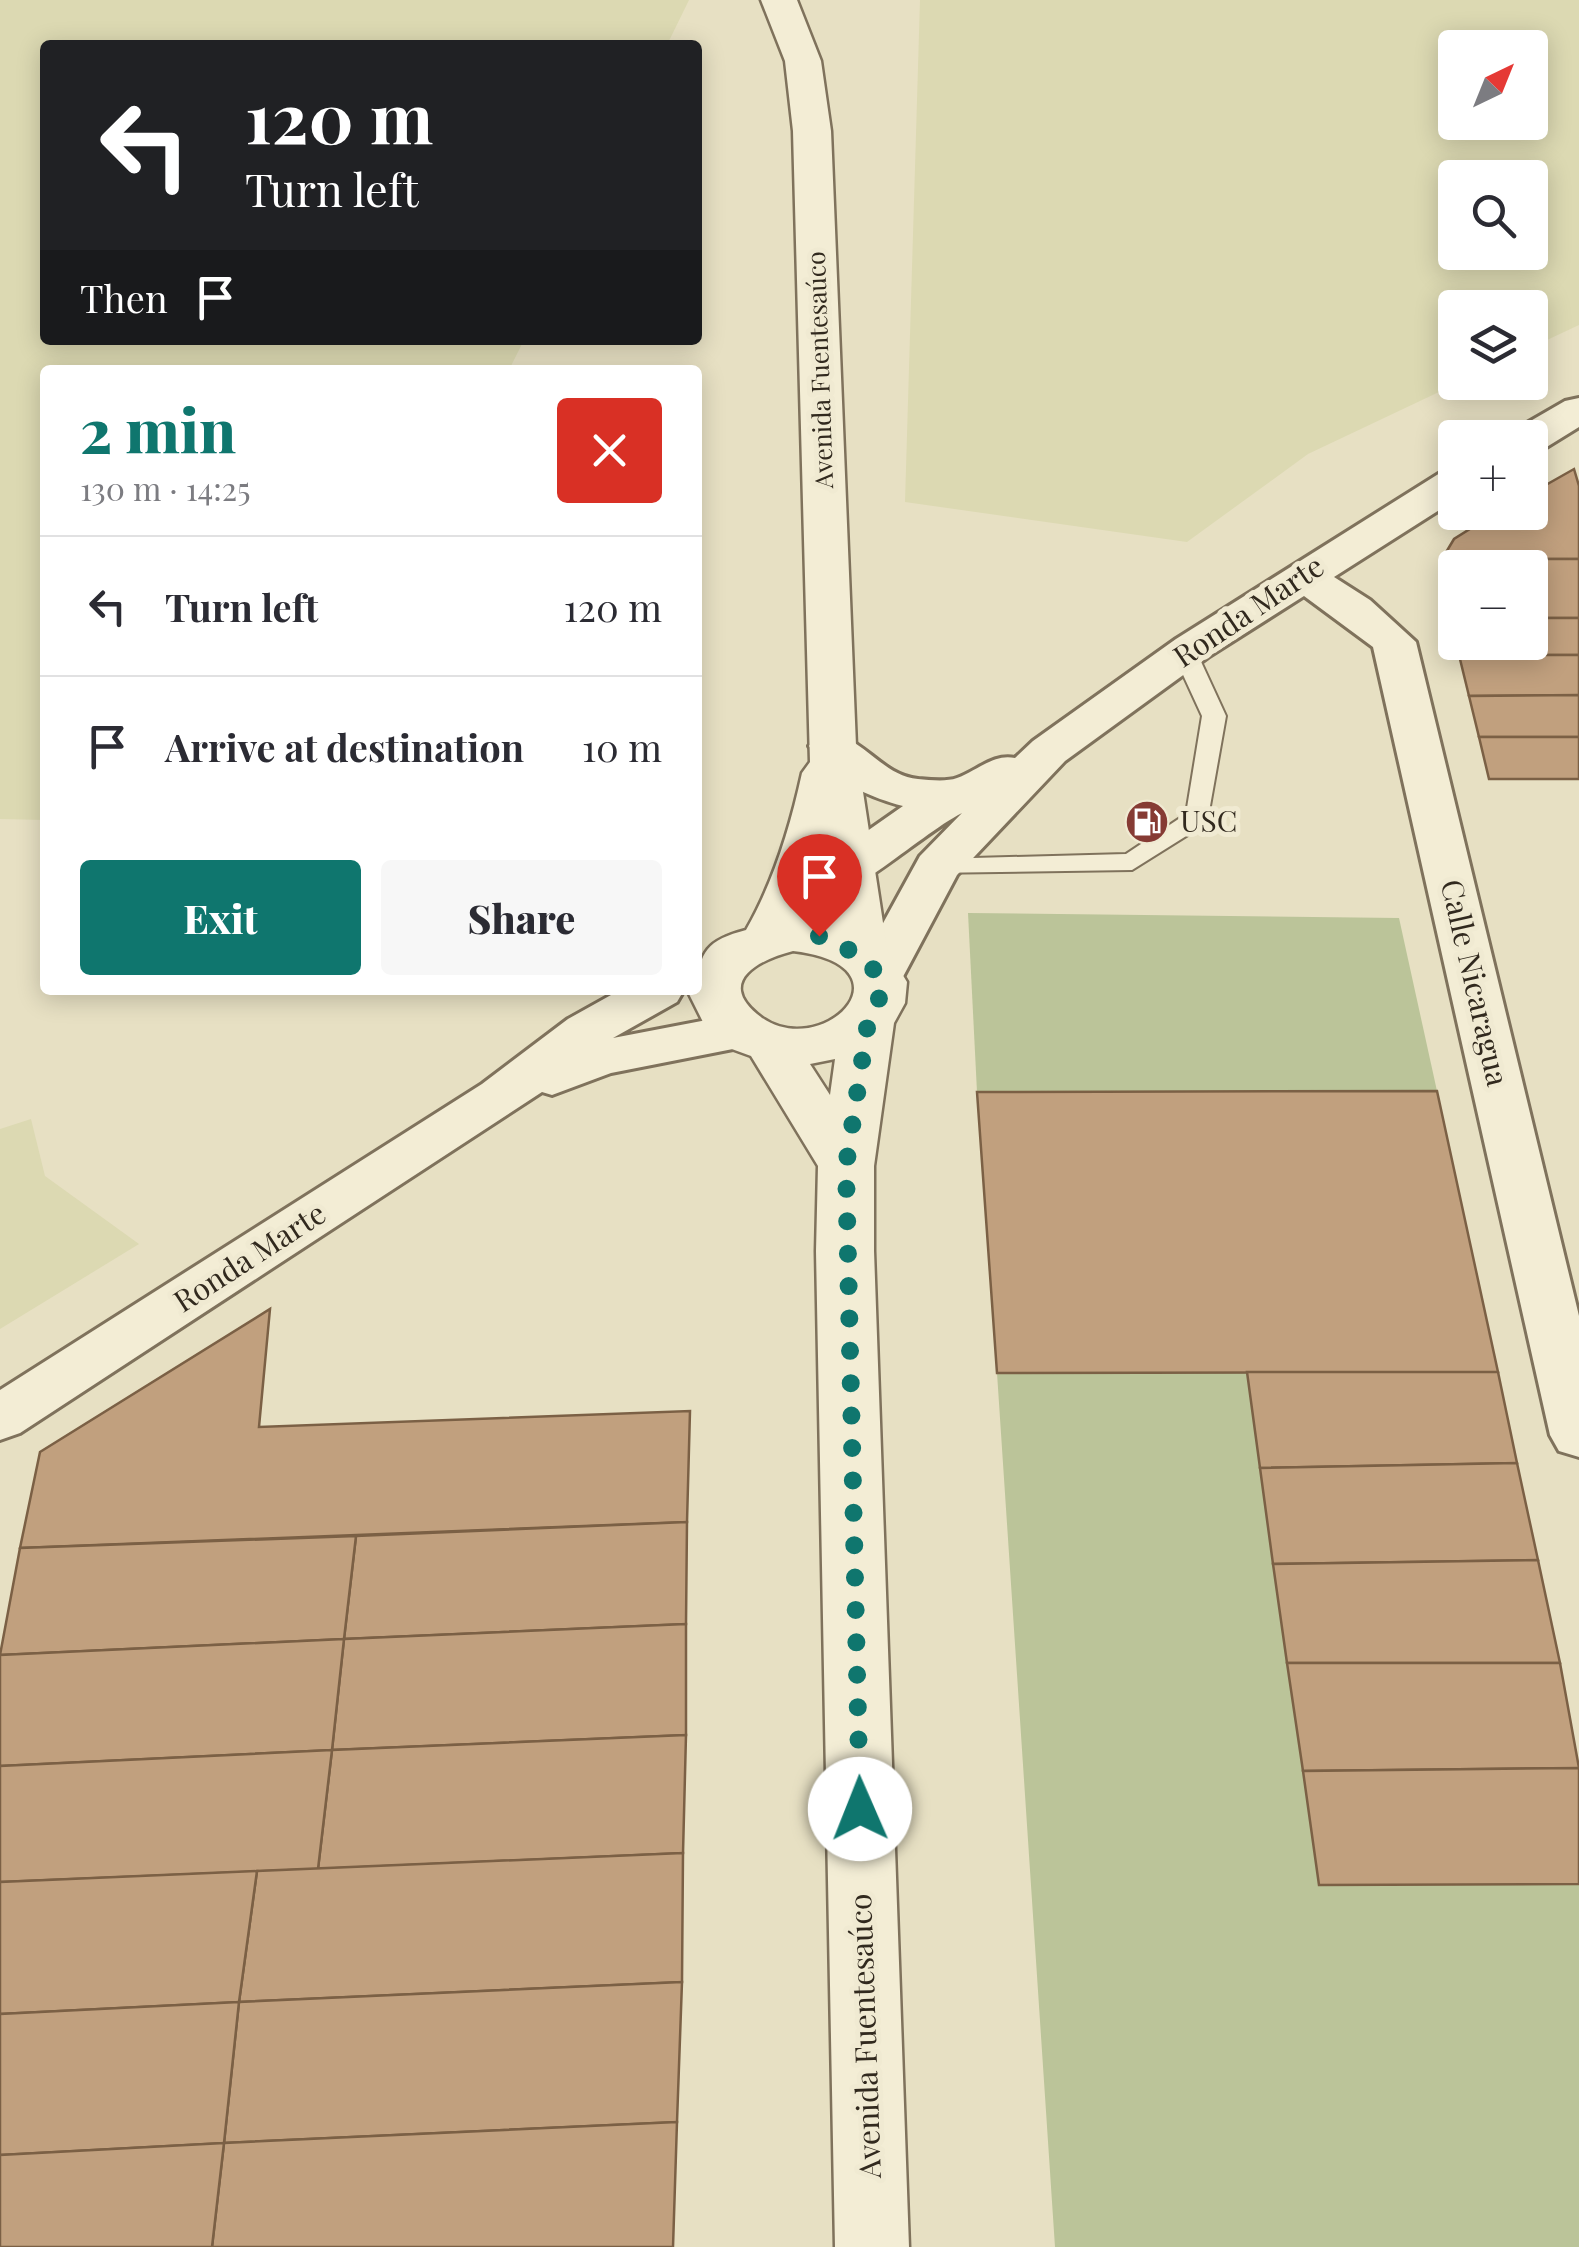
<!DOCTYPE html>
<meta charset="utf-8">
<style>
:root{--surface:#fff;--page:#f7f7f7;--text:#2b2b33;--muted:#7c7c81;--line:#e1e1e2;--accent:#0f766e}
body{margin:0;font-family:"Playfair Display",serif;background:var(--page);color:var(--text);height:100vh;display:flex;flex-direction:column;font-size:38px;white-space:nowrap}
*{box-sizing:border-box;margin:0}
p{font-size:32px;color:var(--muted)}
.icon{flex:none;width:55px;height:55px;fill:none;stroke:currentColor;stroke-width:2;stroke-linecap:round;stroke-linejoin:round}
.map{position:relative;flex:1;overflow:hidden}
.side{position:absolute;left:40px;top:365px;width:662px;height:630px;display:flex;flex-direction:column;background:var(--surface);border-radius:10px;box-shadow:0 5px 25px #0003}
.side>*{flex:none}
.banner{position:absolute;left:40px;top:40px;width:662px;height:305px;border-radius:10px;box-shadow:0 5px 25px #0003;background:#202124;color:#fff;overflow:hidden}
.needle{width:65px;rotate:43deg}
.tools{position:absolute;left:1438px;top:30px;display:grid;gap:20px}
.tools a{display:grid;place-items:center;width:110px;height:110px;border-radius:10px;background:var(--surface);box-shadow:0 5px 25px #0003;font-size:50px}
.pin{position:absolute;display:grid;place-items:center;width:85px;height:85px;color:#fff;margin:-102px -42px;border-radius:50% 50% 50% 0;rotate:-45deg;box-shadow:0 0 10px #0007}
.pin .icon{rotate:45deg}
.me{position:absolute;width:110px;margin:-55px;rotate:359deg;stroke-linejoin:round;filter:drop-shadow(0 0 8px #0008)}
.turn{display:flex;align-items:center;gap:35px;height:210px;padding:0 40px;font-size:45px}
.turn .icon{width:130px;height:130px;stroke-width:2.5}
.turn b{display:block;font-size:70px;line-height:85px}
.then{display:flex;align-items:center;height:95px;padding:0 40px;background:#0003;gap:20px;font-size:38px}
.round{display:grid;place-items:center;flex:none;width:105px;height:105px;border-radius:10px;background:var(--page)}
.head{display:flex;align-items:center;justify-content:space-between;height:170px;padding:0 40px}
h1{font-size:60px;font-weight:800;line-height:75px;color:var(--accent)}
.action{display:flex;gap:20px;margin-top:auto;padding:20px 40px}
.action a{flex:1;height:115px;border-radius:10px;background:var(--accent);color:#fff;font-size:40px;font-weight:800;line-height:115px;text-align:center}
.action a+a{background:var(--page);color:var(--text)}
ul{padding:0;list-style:none}
li{display:flex;align-items:center;gap:30px;height:140px;padding:0 40px;border-top:2px solid var(--line)}
li div{flex:1}
li b{display:block;font-size:38px}
li em{font-style:normal}
.map>svg:first-child{display:block}
.farmland{fill:#dcd9b2;fill-rule:evenodd}
.green{fill:#bbc499}
.building{fill:#c1a07e;stroke:#7b6045;stroke-width:2.5}
.lines{fill:none;stroke-linecap:round;stroke-linejoin:round}
.service-casing{stroke:#7f725c;stroke-width:4}
.minor-casing{stroke:#7f725c;stroke-width:6}
.tertiary-casing{stroke:#7f725c;stroke-width:5}
.service{fill:#f3edd5;fill-rule:evenodd}
.minor{fill:#f3edd5;fill-rule:evenodd}
.tertiary{fill:#f3edd5;fill-rule:evenodd}
.route{stroke:#0f766e;stroke-width:18;stroke-dasharray:0 32.4}
.labels{text-anchor:middle;stroke-width:10;stroke-linejoin:round;paint-order:stroke}
.far-street-label{font-size:25px;fill:#31291e;stroke:#f0ead2}
.street-label{font-size:30px;fill:#31291e;stroke:#f0ead2}
.poi-label{font-size:30px;fill:#31291e;stroke:#f0ead2;text-anchor:start}
</style>
<div class="map">
<svg width="1579" height="2247" viewBox="0 0 1579 2247">
<rect width="100%" height="100%" fill="#e7e0c3"/>
<g class="farmland">
<path d="M 0,0 L 689,0 L 667,45 L 45,45 L 45,340 L 524,340 L 509,370 L 45,370 L 45,820 L 0,819 Z"/>
<path d="M 920,0 L 1579,0 L 1579,325 L 1530,348 L 1530,308 L 1455,308 L 1458,383 L 1308,454 L 1187,542 L 905,502 ZM 1455,48 L 1530,48 L 1530,122 L 1455,122 ZM 1455,178 L 1530,178 L 1530,252 L 1455,252 Z"/>
<path d="M 31,1119 L 45,1176 L 139,1244 L 0,1329 L 0,1129 Z"/>
</g>
<g class="green">
<path d="M 968,913 L 1399,918 L 1437,1091 L 977,1092 Z"/>
<path d="M 1247,1372 L 1319,1884 L 1579,1884 L 1579,2247 L 1055,2247 L 997,1373 Z"/>
</g>
<g class="building">
<path d="M 1574,469 L 1579,486 L 1579,559 L 1442,559 L 1454,539 L 1497,512 L 1530,512 L 1530,494 Z"/>
<path d="M 1442,559 L 1579,559 L 1579,618 L 1530,618 L 1530,568 L 1455,568 L 1455,618 L 1450,618 L 1440,576 Z"/>
<path d="M 1530,618 L 1579,618 L 1579,655 L 1459,655 L 1456,642 L 1530,642 Z"/>
<path d="M 1459,655 L 1579,655 L 1579,695 L 1469,696 Z"/>
<path d="M 1579,695 L 1579,737 L 1479,737 L 1469,696 Z"/>
<path d="M 1479,737 L 1579,737 L 1579,779 L 1489,779 Z"/>
<path d="M 1437,1091 L 1498,1372 L 997,1373 L 977,1092 Z"/>
<path d="M 270,1309 L 259,1427 L 690,1411 L 687,1522 L 20,1548 L 40,1452 Z"/>
<path d="M 1247,1372 L 1498,1372 L 1517,1463 L 1260,1468 Z"/>
<path d="M 1517,1463 L 1538,1560 L 1273,1564 L 1260,1468 Z"/>
<path d="M 687,1522 L 686,1624 L 344,1639 L 356,1536 Z"/>
<path d="M 356,1536 L 344,1639 L 0,1655 L 20,1548 Z"/>
<path d="M 1538,1560 L 1560,1663 L 1287,1663 L 1273,1564 Z"/>
<path d="M 686,1624 L 686,1735 L 332,1750 L 344,1639 Z"/>
<path d="M 344,1639 L 332,1750 L 0,1766 L 0,1655 Z"/>
<path d="M 1287,1663 L 1560,1663 L 1579,1768 L 1303,1771 Z"/>
<path d="M 686,1735 L 683,1853 L 318,1869 L 332,1750 Z"/>
<path d="M 332,1750 L 318,1869 L 0,1882 L 0,1766 Z"/>
<path d="M 1579,1768 L 1579,1884 L 1319,1885 L 1303,1771 Z"/>
<path d="M 683,1853 L 682,1982 L 239,2002 L 257,1871 Z"/>
<path d="M 257,1871 L 239,2002 L 0,2014 L 0,1882 Z"/>
<path d="M 682,1982 L 677,2122 L 224,2143 L 239,2002 Z"/>
<path d="M 239,2002 L 224,2143 L 0,2155 L 0,2014 Z"/>
<path d="M 677,2122 L 673,2247 L 212,2247 L 224,2143 Z"/>
<path d="M 224,2143 L 212,2247 L 0,2247 L 0,2155 Z"/>
</g>
<g class="lines">
<g class="service-casing">
<path id="service" d="M 1185,646 L 1197,653 L 1226,716 L 1207,823 L 1132,870 L 928,873 L 924,867 L 937,859 L 1126,854 L 1186,814 L 1202,716 L 1173,653 Z"/>
</g>
<g class="minor-casing">
<g id="minor">
<path d="M 1579,398 L 1579,427 L 1545,448 L 1530,451 L 1530,438 L 1510,438 L 1515,430 L 1565,401 Z"/>
<path d="M 1455,469 L 1455,500 L 1334,577 L 1370,600 L 1416,642 L 1579,1316 L 1579,1457 L 1559,1451 L 1550,1435 L 1373,647 L 1304,596 L 1208,657 L 1065,761 L 957,875 L 897,988 L 879,993 L 861,988 L 854,976 L 920,856 L 962,813 C 913,838 828,925 773,910 L 766,899 L 773,888 L 833,855 L 903,806 C 865,796 832,780 809,746 L 816,736 C 859,725 876,775 918,779 C 930,780 946,782 957,778 C 977,771 994,753 1015,758 L 1033,741 L 1176,639 L 1440,473 Z"/>
<path d="M 620,990 L 684,990 L 677,1002 L 613,1038 L 738,1014 L 756,1019 L 763,1031 L 756,1043 L 738,1048 L 611,1073 L 552,1095 L 542,1092 L 20,1433 L 0,1440 L 0,1390 L 482,1084 L 568,1019 Z"/>
</g>
</g>
<g class="tertiary-casing">
<path id="tertiary" d="M 761,0 L 797,0 L 821,61 L 831,131 L 856,746 L 887,949 L 907,982 L 905,1003 L 894,1023 L 874,1166 L 874,1251 L 909,2247 L 835,2247 L 816,1251 L 818,1166 L 751,1056 L 729,1048 L 706,1028 L 688,992 L 698,990 C 698,951 708,940 746,930 C 774,881 790,828 802,773 L 810,762 L 793,131 L 785,61 ZM 825,871 L 832,924 L 804,918 ZM 793,951 C 920,966 819,1066 757,1014 C 716,980 762,959 793,951 ZM 835,1059 L 830,1095 L 810,1064 Z"/>
</g>
<use href="#service" class="service"/>
<use href="#minor" class="minor"/>
<use href="#tertiary" class="tertiary"/>
</g>
<g class="lines">
<path class="route" d="M 819,936 L 862,956 L 879,976 L 882,992 L 868,1022 L 846,1166 L 860,1809"/>
</g>
<defs>
<g id="fuel-disc" transform="scale(2.25)"><circle r="9.5" fill="#863b34" stroke="#f0ead2"/><path d="M-5.5-6h7V0h2V4h1.3V-2.5L3-4.5l.8-.8L6-3V5H2.5V1h-1V6h-7ZM-4.2-4.7v3.2H.2V-4.7Z" fill="#fff"/></g>
</defs>
<g fill-rule="evenodd">
<use href="#fuel-disc" x="1147" y="822"/>
</g>
<g class="labels">
<g class="far-street-label">
<text transform="translate(820 370) rotate(-92)" y="9">Avenida Fuentesaúco</text>
</g>
<g class="street-label">
<text transform="translate(1249 612) rotate(-34)" y="10">Ronda Marte</text>
<text transform="translate(1474 983) rotate(77)" y="10">Calle Nicaragua</text>
<text transform="translate(250 1258) rotate(-33)" y="10">Ronda Marte</text>
<text transform="translate(866 2036) rotate(-92)" y="10">Avenida Fuentesaúco</text>
</g>
<g class="poi-label">
<text x="1180" y="832">USC</text>
</g>
</g>
</svg>
<div class="tools">
<a><svg class="needle" viewBox="-14 -14 28 28"><path d="M0-13l5 13h-10z" fill="#e53935"/><path d="M0 13l5-13h-10z" fill="#7c7c81"/></svg></a>
<a><svg class="icon" aria-label="search" viewBox="0 0 24 24"><circle cx="10" cy="10" r="6"/><path d="M15 15l6 6"/></svg></a>
<a><svg class="icon" aria-label="layers" viewBox="0 0 24 24"><path d="M12 4l9 5-9 5-9-5zM3 14l9 5 9-5"/></svg></a>
<a>+</a>
<a>−</a>
</div>
<div class="pin" style="left:819px;top:936px;background:#d93025"><svg class="icon" aria-label="arrive" viewBox="0 0 24 24"><path d="M6 21V4h12l-3 4 3 4H6"/></svg></div>
<svg class="me" style="left:860px;top:1809px" viewBox="-20 -20 40 40"><circle r="19" fill="#fff"/><path d="M0-13L10 11 0 6-10 11z" fill="#0f766e"/></svg>
<div class="banner">
<div class="turn"><svg class="icon" aria-label="left" viewBox="0 0 24 24"><path d="M17 20v-9H6M10 6l-5 5 5 5"/></svg><div><b>120 m</b>Turn left</div></div>
<div class="then">Then<svg class="icon" aria-label="arrive" viewBox="0 0 24 24"><path d="M6 21V4h12l-3 4 3 4H6"/></svg></div>
</div>
<section class="side">
<div class="head"><div><h1>2 min</h1><p>130 m · 14:25</p></div><a class="round" style="background:#d93025;color:#fff"><svg class="icon" aria-label="close" viewBox="0 0 24 24"><path d="M6 6l12 12M18 6L6 18"/></svg></a></div>
<ul>
<li><svg class="icon" aria-label="left" viewBox="0 0 24 24"><path d="M17 20v-9H6M10 6l-5 5 5 5"/></svg><div><b>Turn left</b></div><em>120 m</em></li>
<li><svg class="icon" aria-label="arrive" viewBox="0 0 24 24"><path d="M6 21V4h12l-3 4 3 4H6"/></svg><div><b>Arrive at destination</b></div><em>10 m</em></li>
</ul>
<div class="action"><a>Exit</a><a>Share</a></div>
</section>
</div>
